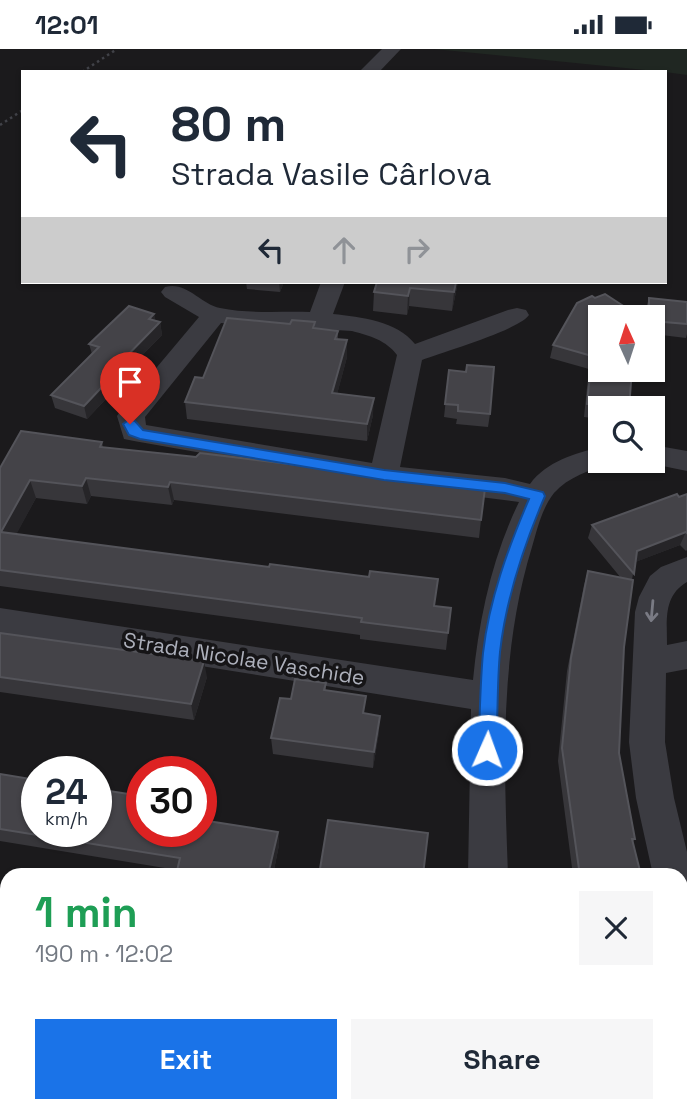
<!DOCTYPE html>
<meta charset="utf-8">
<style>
:root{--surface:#fff;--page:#f6f6f7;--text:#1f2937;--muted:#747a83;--accent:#1a73e8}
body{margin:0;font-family:"Space Grotesk",sans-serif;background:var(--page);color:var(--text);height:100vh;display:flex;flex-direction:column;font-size:26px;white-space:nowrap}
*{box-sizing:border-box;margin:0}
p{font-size:23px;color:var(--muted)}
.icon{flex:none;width:38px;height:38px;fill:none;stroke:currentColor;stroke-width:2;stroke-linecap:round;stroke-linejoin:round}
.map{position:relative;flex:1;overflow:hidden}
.panel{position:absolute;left:0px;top:819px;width:688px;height:245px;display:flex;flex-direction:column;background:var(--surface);border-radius:21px 21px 0 0;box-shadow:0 2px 5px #0004}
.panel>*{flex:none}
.guide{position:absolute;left:21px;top:21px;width:646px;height:214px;border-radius:0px;box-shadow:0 2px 5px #0004;background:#fff;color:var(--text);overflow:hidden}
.needle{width:46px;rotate:357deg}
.fabs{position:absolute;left:588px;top:256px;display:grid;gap:14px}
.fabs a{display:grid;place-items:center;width:77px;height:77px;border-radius:0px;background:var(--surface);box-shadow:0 2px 5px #0004;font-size:35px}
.speed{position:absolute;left:21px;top:707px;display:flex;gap:14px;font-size:35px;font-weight:700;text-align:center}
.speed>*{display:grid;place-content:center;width:91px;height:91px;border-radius:50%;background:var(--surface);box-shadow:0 2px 5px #0004;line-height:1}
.speed small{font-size:18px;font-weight:400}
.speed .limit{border:10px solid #d22;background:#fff;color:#111}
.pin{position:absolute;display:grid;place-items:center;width:60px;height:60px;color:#fff;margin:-72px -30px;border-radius:50% 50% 50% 0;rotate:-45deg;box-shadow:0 0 7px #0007}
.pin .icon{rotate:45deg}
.me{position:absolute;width:77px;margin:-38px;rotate:2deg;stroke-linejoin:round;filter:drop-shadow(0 0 5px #0008)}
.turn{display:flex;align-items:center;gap:24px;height:147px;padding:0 35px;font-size:32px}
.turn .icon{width:91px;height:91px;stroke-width:2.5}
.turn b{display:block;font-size:49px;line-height:60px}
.lanes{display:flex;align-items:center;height:66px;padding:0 35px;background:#0003;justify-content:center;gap:35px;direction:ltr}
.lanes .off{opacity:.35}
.round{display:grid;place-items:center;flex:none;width:74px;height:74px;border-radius:0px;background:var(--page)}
.headline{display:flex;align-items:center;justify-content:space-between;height:119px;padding:0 35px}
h1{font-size:42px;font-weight:700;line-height:52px;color:#1e9e55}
.action{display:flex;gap:14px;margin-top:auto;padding:14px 35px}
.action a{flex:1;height:80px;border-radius:0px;background:var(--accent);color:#fff;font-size:28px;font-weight:700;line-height:80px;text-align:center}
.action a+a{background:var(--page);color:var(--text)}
.status{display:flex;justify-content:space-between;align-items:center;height:49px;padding:0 35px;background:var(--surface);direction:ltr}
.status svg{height:19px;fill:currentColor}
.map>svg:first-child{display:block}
.green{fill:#202722}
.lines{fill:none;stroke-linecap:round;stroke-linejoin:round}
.path{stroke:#414248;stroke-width:2.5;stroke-dasharray:2.5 3.5;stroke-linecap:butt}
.minor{fill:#3b3b41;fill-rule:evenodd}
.wall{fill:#37363a}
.shaded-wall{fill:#262528}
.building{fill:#444348;stroke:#54545a;stroke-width:2}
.oneway{stroke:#7a7b84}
.route{fill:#1a73e8;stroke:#114b97;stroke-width:2}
.labels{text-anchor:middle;stroke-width:7;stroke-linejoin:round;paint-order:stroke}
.street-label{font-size:21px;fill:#adb0bb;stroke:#161517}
</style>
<div class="status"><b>12:01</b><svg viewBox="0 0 49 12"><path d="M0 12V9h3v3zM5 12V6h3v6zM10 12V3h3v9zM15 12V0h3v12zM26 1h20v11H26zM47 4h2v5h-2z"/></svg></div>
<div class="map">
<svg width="687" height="1064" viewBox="0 0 687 1064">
<rect width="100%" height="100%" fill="#1b1a1c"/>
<path class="green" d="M 434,0 L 687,0 L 687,26 L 665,23 Z"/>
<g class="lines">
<g class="path">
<path d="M 82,23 L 117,0"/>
<path d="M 0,76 L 23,61"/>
</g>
<g class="minor">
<path d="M 382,0 L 401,0 L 379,23 L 359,23 Z"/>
<path d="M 321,233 L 345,233 L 333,265 C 361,268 397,272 415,295 L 508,261 L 517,259 L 526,261 L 529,266 C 519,281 443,303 422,311 L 400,418 L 505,429 L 530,435 C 547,412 574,405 600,398 L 600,411 L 612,411 L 610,415 C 590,421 568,428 554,444 C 542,459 537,481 532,498 C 499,605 504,716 508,826 L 468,826 L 471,660 L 0,585 L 0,559 L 473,631 C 479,570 492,508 519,453 L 384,436 L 134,392 L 124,390 L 117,367 L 121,361 L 199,268 L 165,248 L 161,243 L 165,238 C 187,232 200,255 220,259 C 249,265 281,262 310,263 ZM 221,274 L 352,282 C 370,287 386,291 397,306 L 372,414 L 146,376 L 145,368 Z"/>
<path d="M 653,396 L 687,402 L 687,422 L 643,413 L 653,411 Z"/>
<path d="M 687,508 L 687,533 C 663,547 667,571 667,596 L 687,592 L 687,620 L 666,624 L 665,693 L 674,749 L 687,803 L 687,904 L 681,902 L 681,826 L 653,826 L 636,749 L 629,693 L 635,563 L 639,548 L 650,527 L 661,518 Z"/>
<path d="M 0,852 L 7,854 L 7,894 L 0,892 Z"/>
<path d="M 226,1057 L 272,1057 L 271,1064 L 225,1064 Z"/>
<path d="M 499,1057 L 546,1057 L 549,1064 L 502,1064 Z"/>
</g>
</g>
<g class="wall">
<path d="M 246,233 L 284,233 L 280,243 L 247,240 Z"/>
<path d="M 377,233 L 458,233 L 452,262 L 409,257 L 407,266 L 373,262 L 374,243 Z"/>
<path d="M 595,249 L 634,264 L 633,268 L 600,268 L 600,297 L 589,320 L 550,309 L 553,296 Z"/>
<path d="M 649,249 L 687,253 L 687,285 L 686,289 L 653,285 L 653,268 L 645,268 L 645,262 Z"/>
<path d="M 154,265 L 155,272 L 160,273 L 162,286 L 121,328 L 122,333 L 87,370 L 55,359 L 51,346 L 92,305 L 89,295 Z"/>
<path d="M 315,273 L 315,280 L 338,282 L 338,290 L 347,308 L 337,345 L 373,366 L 367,392 L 187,370 L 185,353 L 203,329 L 290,275 Z"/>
<path d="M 591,316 L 629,359 L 600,359 L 600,370 L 584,368 L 588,329 Z"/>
<path d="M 449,321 L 490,365 L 488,378 L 456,375 L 457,370 L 444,368 Z"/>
<path d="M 102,393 L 103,398 L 481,471 L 479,489 L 174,451 L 172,456 L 91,447 L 87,455 L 36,449 L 16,485 L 434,557 L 448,584 L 446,601 L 360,590 L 360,586 L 0,537 L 0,419 Z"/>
<path d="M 687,445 L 687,501 L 686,502 L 680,496 L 635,513 L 632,531 L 624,598 L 619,704 L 635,790 L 633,793 L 641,826 L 573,826 L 558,712 L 567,622 L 584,536 L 588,522 L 621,529 L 588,489 L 592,476 Z"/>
<path d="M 0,584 L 207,628 L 194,671 L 0,643 Z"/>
<path d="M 326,634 L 326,642 L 365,665 L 379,683 L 373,719 L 273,705 L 271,689 L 291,650 Z"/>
<path d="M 0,725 L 142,782 L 278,783 L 279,796 L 273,826 L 176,826 L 177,821 L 0,792 Z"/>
<path d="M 0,973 L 7,975 L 7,1057 L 71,1057 L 69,1064 L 42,1064 L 0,1056 Z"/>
<path d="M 687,1008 L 687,1064 L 630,1064 L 628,1057 L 681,1057 Z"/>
</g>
<g class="shaded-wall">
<path d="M 279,233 L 284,233 L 280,243 Z"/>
<path d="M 456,233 L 458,233 L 452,262 L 454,243 Z"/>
<path d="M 410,239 L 409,257 L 407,266 L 408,247 Z"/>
<path d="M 154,265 L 156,277 L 160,273 L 162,286 L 121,328 L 122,333 L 87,370 L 84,357 L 115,319 L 149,270 Z"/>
<path d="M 600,290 L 600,297 L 589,320 L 592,307 Z"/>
<path d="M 347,291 L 347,308 L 333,361 L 332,344 Z"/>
<path d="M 374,349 L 373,366 L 367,392 L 367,375 Z"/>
<path d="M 86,429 L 91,447 L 87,455 L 82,437 Z"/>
<path d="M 30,431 L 36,449 L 8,501 L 1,483 Z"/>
<path d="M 170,433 L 174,451 L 172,456 L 168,438 Z"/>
<path d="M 686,483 L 680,496 L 633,514 L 637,502 Z"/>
<path d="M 204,612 L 207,628 L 194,671 L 191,655 Z"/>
<path d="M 380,667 L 379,683 L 373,719 L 374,703 Z"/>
<path d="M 278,783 L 279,796 L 273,826 L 268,826 Z"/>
<path d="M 59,1057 L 71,1057 L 69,1064 L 62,1064 L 58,1061 Z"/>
<path d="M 189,1057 L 196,1057 L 195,1064 L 188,1064 Z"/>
</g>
<g class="building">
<path d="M 377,233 L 456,233 L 454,243 L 410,239 L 408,247 L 374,243 Z"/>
<path d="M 605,245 L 634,264 L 627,268 L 600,268 L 600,290 L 592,307 L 553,296 L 577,254 L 592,247 L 595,249 Z"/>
<path d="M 649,249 L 687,253 L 687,275 L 653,272 L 653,268 L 649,268 Z"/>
<path d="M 129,257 L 154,265 L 149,270 L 160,273 L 115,319 L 119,320 L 84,357 L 51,346 L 99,298 L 89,295 Z"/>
<path d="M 227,269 L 290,275 L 292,271 L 315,273 L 313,279 L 338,282 L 335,290 L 347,291 L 332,344 L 374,349 L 367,375 L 185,353 L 195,328 L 203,329 Z"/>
<path d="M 467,316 L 494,318 L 490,365 L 458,362 L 458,356 L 445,355 L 449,321 L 466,323 Z"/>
<path d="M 591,316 L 600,317 L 600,320 L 632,321 L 629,359 L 615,359 L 587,355 Z"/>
<path d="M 21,382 L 102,393 L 100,398 L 196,408 L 200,404 L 485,439 L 481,471 L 170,433 L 168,438 L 86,429 L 82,437 L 30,431 L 1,483 L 269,518 L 270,515 L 369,528 L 370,522 L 438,530 L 434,557 L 451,559 L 448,584 L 361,573 L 362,569 L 0,521 L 0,419 Z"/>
<path d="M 677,445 L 679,448 L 687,445 L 687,484 L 686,483 L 637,502 L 634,525 L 592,476 Z"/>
<path d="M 588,522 L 633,531 L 624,598 L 619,704 L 635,790 L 632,790 L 641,826 L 578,826 L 577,820 L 579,820 L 562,699 L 571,609 Z"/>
<path d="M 0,584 L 204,612 L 191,655 L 0,628 Z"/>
<path d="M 295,630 L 326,634 L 324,641 L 366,647 L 363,664 L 380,667 L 374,703 L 271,689 L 280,649 L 291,650 Z"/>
<path d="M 0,725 L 37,731 L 37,782 L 96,782 L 96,740 L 142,747 L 142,782 L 201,782 L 201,771 L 278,783 L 268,826 L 176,826 L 180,809 L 0,780 Z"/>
<path d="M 328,771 L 428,784 L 423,826 L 319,826 Z"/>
<path d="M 0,973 L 7,975 L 7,1051 L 0,1049 Z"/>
<path d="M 681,988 L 687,1008 L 687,1061 L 670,1064 L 640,1064 L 638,1057 L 681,1057 Z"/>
<path d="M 40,1057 L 59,1057 L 58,1061 Z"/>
<path d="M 119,1057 L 189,1057 L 188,1064 L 117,1064 Z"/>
</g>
<defs><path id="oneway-shaft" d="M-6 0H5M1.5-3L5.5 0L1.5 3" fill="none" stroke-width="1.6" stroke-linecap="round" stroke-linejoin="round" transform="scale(1.75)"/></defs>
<use class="oneway" href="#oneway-shaft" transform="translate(652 562) rotate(95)"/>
<path class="route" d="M 130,370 L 135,372 L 143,381 L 384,421 L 505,434 L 543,443 L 545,447 C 524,496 506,549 500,603 C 497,635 498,669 496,701 L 494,707 L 487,709 L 481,707 L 478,701 C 480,669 480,636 483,604 C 489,551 508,499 529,450 L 505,444 L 384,431 L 140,390 L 129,386 L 123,375 Z"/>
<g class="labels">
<g class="street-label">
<text transform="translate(244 610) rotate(9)" y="7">Strada Nicolae Vaschide</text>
</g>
</g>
</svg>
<div class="fabs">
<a><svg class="needle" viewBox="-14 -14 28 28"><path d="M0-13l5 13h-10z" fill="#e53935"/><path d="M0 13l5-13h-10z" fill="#747a83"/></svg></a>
<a><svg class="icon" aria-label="search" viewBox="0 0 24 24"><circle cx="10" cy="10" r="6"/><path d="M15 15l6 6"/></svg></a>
</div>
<div class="speed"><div>24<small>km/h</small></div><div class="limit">30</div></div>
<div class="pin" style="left:130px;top:375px;background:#d93025"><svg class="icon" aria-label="arrive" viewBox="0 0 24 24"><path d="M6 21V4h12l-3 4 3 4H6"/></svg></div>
<svg class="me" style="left:487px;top:701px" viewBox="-20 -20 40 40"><circle r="17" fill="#1a73e8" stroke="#fff" stroke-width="3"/><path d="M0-11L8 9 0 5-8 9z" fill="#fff"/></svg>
<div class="guide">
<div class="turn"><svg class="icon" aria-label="left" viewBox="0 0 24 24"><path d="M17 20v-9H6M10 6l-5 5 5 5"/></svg><div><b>80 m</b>Strada Vasile Cârlova</div></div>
<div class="lanes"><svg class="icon" aria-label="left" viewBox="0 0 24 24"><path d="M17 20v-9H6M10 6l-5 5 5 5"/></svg><svg class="icon off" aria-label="ahead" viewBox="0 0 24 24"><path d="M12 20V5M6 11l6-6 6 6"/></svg><svg class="icon off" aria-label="right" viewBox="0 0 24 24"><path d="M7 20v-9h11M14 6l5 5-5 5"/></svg></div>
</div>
<section class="panel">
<div class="headline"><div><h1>1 min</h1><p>190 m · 12:02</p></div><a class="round"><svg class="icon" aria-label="close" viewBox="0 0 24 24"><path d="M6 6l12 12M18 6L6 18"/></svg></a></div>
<div class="action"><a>Exit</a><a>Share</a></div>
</section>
</div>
